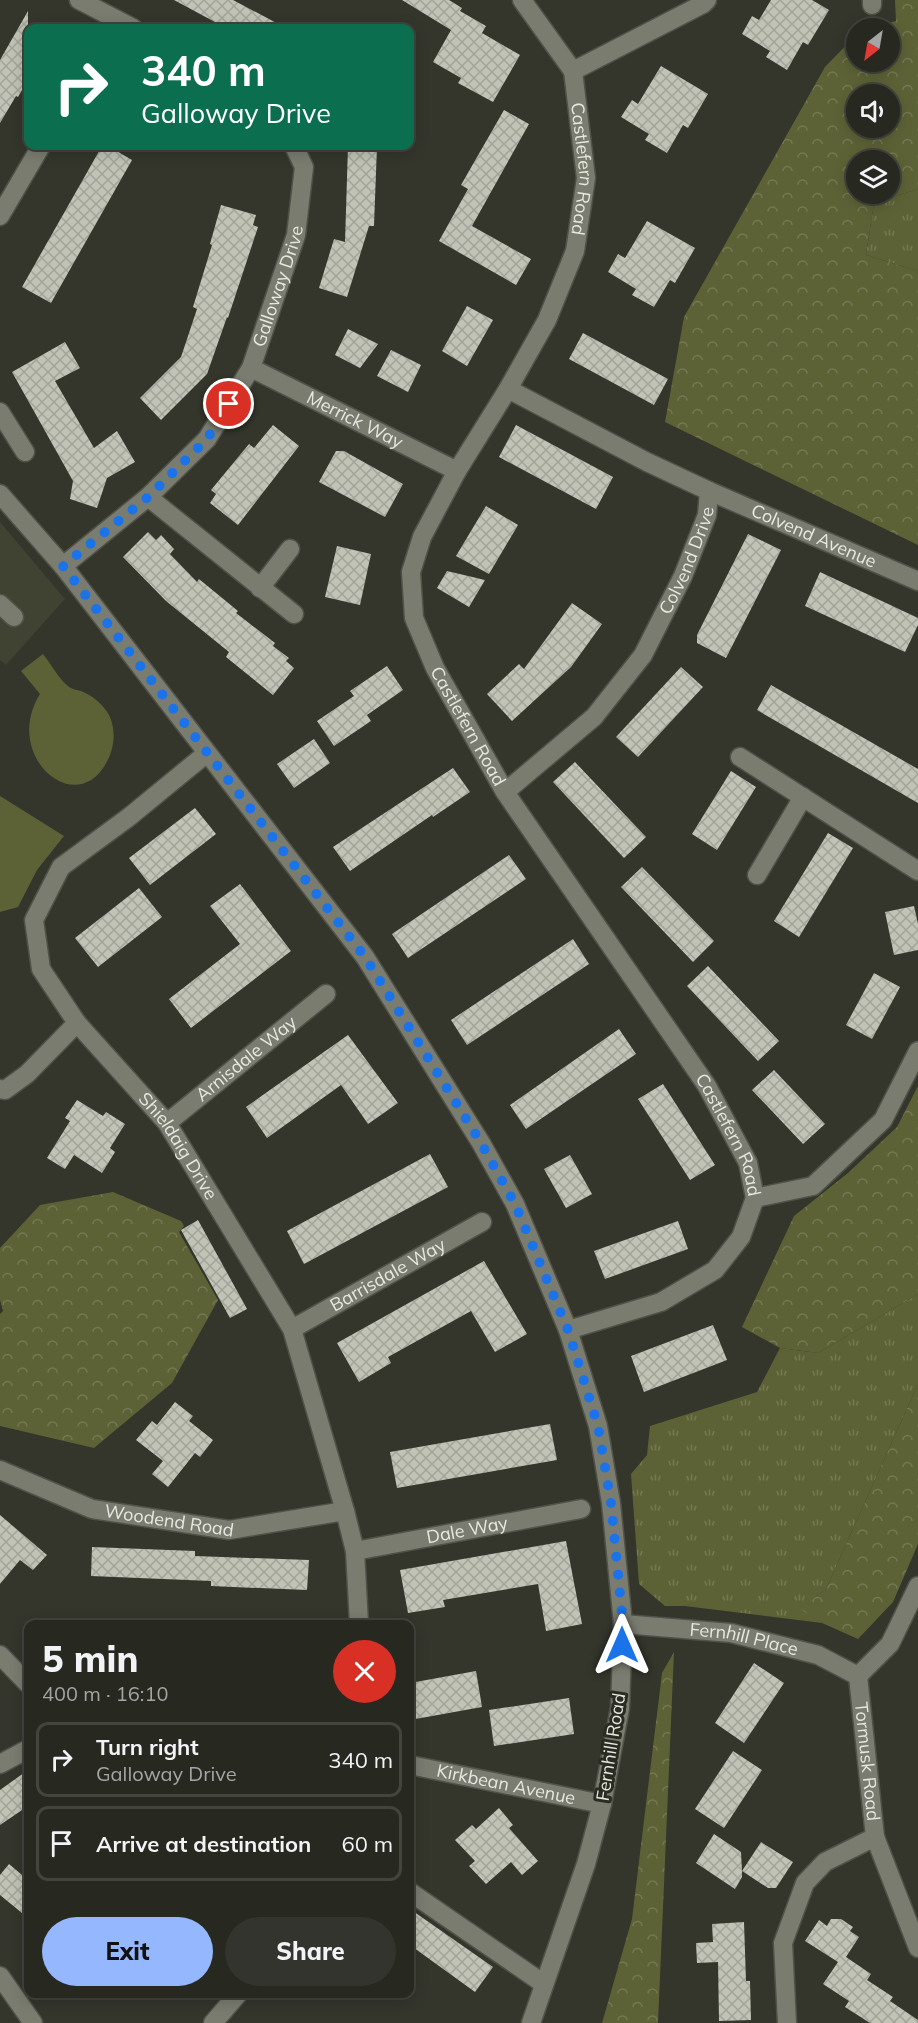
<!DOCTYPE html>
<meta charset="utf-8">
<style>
:root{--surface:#272820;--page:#33342d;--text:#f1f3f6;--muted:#a4a6a5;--line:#43443e;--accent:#94b7fd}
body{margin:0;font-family:Mulish,sans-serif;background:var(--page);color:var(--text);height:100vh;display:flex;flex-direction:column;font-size:22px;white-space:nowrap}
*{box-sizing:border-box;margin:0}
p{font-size:20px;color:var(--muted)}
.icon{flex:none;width:33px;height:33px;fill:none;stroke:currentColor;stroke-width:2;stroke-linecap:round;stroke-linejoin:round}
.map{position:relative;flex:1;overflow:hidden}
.sheet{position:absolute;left:24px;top:1620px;width:390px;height:378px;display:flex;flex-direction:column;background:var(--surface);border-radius:12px;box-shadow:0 3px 15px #0003,0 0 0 2px var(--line)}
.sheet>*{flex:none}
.top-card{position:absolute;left:24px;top:24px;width:390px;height:126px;border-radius:12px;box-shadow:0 3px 15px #0003,0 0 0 2px var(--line);background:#0b6e4f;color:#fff;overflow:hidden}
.needle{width:39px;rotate:211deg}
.fabs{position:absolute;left:846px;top:18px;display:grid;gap:12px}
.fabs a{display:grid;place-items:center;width:54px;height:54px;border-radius:50%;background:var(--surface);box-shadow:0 3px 15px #0003,0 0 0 2px var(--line);font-size:30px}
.pin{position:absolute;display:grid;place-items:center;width:51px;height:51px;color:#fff;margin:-26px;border:3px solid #fff;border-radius:50%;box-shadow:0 2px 6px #0007}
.me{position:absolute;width:66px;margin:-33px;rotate:0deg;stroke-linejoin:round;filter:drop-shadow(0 0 4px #0008)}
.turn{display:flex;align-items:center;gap:21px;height:126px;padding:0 18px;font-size:27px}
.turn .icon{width:78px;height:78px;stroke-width:2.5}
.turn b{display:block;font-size:42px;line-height:51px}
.round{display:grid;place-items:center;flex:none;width:63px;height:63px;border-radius:32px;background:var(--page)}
.summary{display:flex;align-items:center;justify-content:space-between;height:102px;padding:0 18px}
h1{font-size:36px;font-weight:800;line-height:45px}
.cta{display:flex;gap:12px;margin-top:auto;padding:12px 18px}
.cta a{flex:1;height:69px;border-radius:36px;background:var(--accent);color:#111;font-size:24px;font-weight:800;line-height:69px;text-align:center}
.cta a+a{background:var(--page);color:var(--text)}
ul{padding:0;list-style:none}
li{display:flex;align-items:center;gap:18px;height:75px;margin:0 12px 9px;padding:0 6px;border:3px solid var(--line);border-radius:12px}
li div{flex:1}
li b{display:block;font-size:22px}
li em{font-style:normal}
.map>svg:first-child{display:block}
.built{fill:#404232}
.grass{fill:url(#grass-tufts)}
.forest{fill:url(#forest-crowns);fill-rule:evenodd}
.green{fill:#5d6236}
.building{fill:url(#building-cross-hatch)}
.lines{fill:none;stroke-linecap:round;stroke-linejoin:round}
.minor-casing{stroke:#505249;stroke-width:21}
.minor{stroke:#7a7c70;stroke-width:18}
.route{stroke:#1a73e8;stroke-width:10;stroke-dasharray:0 18}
.labels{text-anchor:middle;stroke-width:6;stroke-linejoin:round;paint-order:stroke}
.street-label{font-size:18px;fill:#e7e8e1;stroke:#2a2b21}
</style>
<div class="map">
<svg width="918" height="2023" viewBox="0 0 918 2023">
<defs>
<pattern id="grass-tufts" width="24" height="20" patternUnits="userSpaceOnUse" patternTransform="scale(1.5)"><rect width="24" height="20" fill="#5d6236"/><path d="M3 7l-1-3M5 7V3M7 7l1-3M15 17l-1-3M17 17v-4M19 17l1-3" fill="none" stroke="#747853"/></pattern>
<pattern id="forest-crowns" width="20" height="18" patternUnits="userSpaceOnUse" patternTransform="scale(1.5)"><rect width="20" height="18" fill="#5d6236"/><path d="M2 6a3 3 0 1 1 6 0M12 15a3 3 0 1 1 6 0" fill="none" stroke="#747853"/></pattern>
<pattern id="building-cross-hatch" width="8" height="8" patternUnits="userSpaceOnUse" patternTransform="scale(1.5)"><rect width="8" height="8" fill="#c1c3b6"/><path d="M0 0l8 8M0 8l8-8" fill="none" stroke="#a2a49a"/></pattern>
</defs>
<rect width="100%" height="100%" fill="#34352b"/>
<path class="built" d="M 0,522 L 65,599 L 6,665 L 0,660 Z"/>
<g class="grass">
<path d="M 918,189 L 918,271 L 866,255 L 874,203 Z"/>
<path d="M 918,1294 L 918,1384 L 826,1589 L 801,1609 L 822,1623 L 685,1606 L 665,1606 L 639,1584 L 631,1474 L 647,1455 L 650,1426 L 757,1392 L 780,1348 L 818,1353 Z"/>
</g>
<g class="forest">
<path d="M 895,0 L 918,0 L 918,189 L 874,203 L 866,255 L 918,271 L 918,545 L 665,422 L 684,317 L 825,67 L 856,35 L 856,62 L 890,62 L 890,28 L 869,28 L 896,21 ZM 856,94 L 890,94 L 890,128 L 856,128 ZM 890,160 L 890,194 L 856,194 L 856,160 Z"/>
<path d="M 918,1086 L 918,1294 L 818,1353 L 780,1348 L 742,1327 L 794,1216 L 848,1173 L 897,1127 Z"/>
<path d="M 113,1192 L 181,1221 L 184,1226 L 179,1232 L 218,1300 L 172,1383 L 94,1448 L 0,1426 L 0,1314 L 3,1311 L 0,1300 L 0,1248 L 40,1205 Z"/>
<path d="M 918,1384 L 918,1544 L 893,1602 L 858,1639 L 822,1623 L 800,1609 L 826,1589 Z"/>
<path d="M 674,1652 L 658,2023 L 602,2023 L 632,1919 L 662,1673 Z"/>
</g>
<g class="green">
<path d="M 43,654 C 51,664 59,679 69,687 C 72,689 77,690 81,691 C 92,695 103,704 109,715 C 115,727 115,742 110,755 C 82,825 0,758 40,694 L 21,671 Z"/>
<path d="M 0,796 L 64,836 L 37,870 L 18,907 L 0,912 Z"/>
</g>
<g class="building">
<path d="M 174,0 L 233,0 L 286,28 L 226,28 Z"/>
<path d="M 402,0 L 449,0 L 462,8 L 460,11 L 486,26 L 482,33 L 520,55 L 493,102 L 458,83 L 461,78 L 433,62 L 451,30 Z"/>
<path d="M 771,0 L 812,0 L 829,10 L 808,45 L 803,42 L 787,70 L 766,57 L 770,51 L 742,34 L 752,16 L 759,20 Z"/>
<path d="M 28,11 L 28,80 L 18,97 L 16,96 L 0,123 L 0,60 Z"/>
<path d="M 661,66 L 708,94 L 688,128 L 683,125 L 667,153 L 645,140 L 649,134 L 621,117 L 632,100 L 638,104 Z"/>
<path d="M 504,110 L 529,124 L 472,226 L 531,259 L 516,285 L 439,241 L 468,189 L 461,185 Z"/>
<path d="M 102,146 L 108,146 L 132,160 L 51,303 L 22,287 Z"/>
<path d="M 348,146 L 377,146 L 374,226 L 369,226 L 347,297 L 319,288 L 334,239 L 345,242 Z"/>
<path d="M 221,205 L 256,215 L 253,225 L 258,227 L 228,318 L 227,317 L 207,374 L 161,420 L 140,398 L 181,357 L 197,309 L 193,307 L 212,245 L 210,244 Z"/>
<path d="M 647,221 L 695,248 L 675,283 L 670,280 L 654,307 L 632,295 L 636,289 L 608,272 L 618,254 L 625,258 Z"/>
<path d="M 467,306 L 493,320 L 467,366 L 442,351 Z"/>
<path d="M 348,329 L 378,344 L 360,368 L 335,355 Z"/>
<path d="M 583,333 L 668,379 L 654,405 L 569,359 Z"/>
<path d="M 65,342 L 80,368 L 55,381 L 94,448 L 117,431 L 135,462 L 107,478 L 97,508 L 70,499 L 73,481 L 12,372 Z"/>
<path d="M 391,350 L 421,365 L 408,392 L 377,376 Z"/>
<path d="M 273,425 L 299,446 L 238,525 L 210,503 L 216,494 L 211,490 L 249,444 L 254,448 Z"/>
<path d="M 516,425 L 613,477 L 596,509 L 499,457 Z"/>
<path d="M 336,451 L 344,451 L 403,484 L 385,517 L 319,482 Z"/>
<path d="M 486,506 L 518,525 L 489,574 L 456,556 Z"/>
<path d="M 148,532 L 156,540 L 161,535 L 174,549 L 170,554 L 197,582 L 199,579 L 238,611 L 236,613 L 275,643 L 273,646 L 289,658 L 286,661 L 294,668 L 273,695 L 226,657 L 229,652 L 166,601 L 123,557 Z"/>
<path d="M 748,534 L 781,550 L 726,658 L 697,643 L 697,635 Z"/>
<path d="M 337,546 L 371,554 L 360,605 L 325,597 Z"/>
<path d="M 447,571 L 485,580 L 469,607 L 437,588 Z"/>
<path d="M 820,572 L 918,618 L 918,625 L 905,652 L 805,606 Z"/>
<path d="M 572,603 L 602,624 L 571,667 L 512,721 L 487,694 L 519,664 L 524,669 Z"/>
<path d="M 387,666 L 403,690 L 367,715 L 371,721 L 334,746 L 317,721 L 354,696 L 350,691 Z"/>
<path d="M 681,667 L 703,687 L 638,757 L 616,737 Z"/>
<path d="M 771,685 L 918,769 L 918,803 L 757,710 Z"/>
<path d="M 314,739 L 330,763 L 294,788 L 277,764 Z"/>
<path d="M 575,762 L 646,837 L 624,858 L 553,782 Z"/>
<path d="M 453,768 L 470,792 L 433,817 L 432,815 L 350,871 L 333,847 Z"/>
<path d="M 731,771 L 756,787 L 717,850 L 692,834 Z"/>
<path d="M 195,808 L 216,834 L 150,885 L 129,858 Z"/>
<path d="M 828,833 L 853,848 L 799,937 L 774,921 Z"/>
<path d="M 509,855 L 526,879 L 408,958 L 392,934 Z"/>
<path d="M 642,867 L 714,941 L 693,962 L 621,887 Z"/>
<path d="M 240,884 L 291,951 L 191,1028 L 169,999 L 240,944 L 210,906 Z"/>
<path d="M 139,888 L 162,917 L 98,967 L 75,938 Z"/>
<path d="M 914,906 L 918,924 L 918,950 L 894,955 L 885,912 Z"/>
<path d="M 573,939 L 589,964 L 467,1045 L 451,1020 Z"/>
<path d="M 708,966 L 779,1041 L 758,1061 L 687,986 Z"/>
<path d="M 874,973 L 900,987 L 872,1039 L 846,1025 Z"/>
<path d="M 619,1029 L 636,1054 L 526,1129 L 510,1105 Z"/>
<path d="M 348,1035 L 398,1103 L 368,1124 L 341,1085 L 267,1138 L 246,1107 Z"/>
<path d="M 774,1070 L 825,1124 L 803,1144 L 752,1090 Z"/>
<path d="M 663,1084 L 715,1165 L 690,1180 L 638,1099 Z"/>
<path d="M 77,1100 L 103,1116 L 106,1112 L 125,1124 L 110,1148 L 115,1152 L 102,1173 L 74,1155 L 65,1169 L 47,1158 L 70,1121 L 65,1118 Z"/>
<path d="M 430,1154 L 448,1187 L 304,1264 L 287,1231 Z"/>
<path d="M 570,1155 L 592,1194 L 566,1208 L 544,1169 Z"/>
<path d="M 198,1220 L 247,1309 L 230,1318 L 181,1230 Z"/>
<path d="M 678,1221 L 688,1249 L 605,1279 L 594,1251 Z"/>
<path d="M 484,1261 L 527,1334 L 495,1352 L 471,1311 L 388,1357 L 391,1363 L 359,1382 L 337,1343 Z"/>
<path d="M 713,1325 L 727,1360 L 644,1392 L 631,1356 Z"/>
<path d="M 175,1402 L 193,1416 L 189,1421 L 213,1440 L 200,1457 L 195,1453 L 168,1487 L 152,1474 L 163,1461 L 136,1440 L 152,1421 L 157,1425 Z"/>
<path d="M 550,1424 L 557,1460 L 397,1488 L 390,1452 Z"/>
<path d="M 0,1515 L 47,1555 L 33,1570 L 20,1560 L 0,1584 Z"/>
<path d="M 566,1541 L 582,1624 L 546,1631 L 538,1584 L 443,1600 L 445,1607 L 408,1613 L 400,1570 Z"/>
<path d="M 92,1547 L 195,1551 L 195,1556 L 309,1560 L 307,1590 L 211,1586 L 211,1581 L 91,1576 Z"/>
<path d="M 754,1663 L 784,1683 L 744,1743 L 715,1723 Z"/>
<path d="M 476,1671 L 482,1707 L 410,1720 L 410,1683 Z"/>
<path d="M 569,1698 L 574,1734 L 494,1746 L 489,1710 Z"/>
<path d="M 733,1751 L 762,1770 L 724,1828 L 695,1809 Z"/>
<path d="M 28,1770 L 28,1806 L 0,1825 L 0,1790 Z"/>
<path d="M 499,1808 L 513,1825 L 509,1828 L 538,1861 L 522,1875 L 511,1862 L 486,1884 L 469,1866 L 475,1861 L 455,1840 L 472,1825 L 476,1829 Z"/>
<path d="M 714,1834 L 741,1852 L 742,1871 L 761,1842 L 793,1862 L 776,1888 L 768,1888 L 742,1871 L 742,1877 L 735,1889 L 696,1863 Z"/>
<path d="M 9,1864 L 28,1880 L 28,1918 L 0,1895 L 0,1875 Z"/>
<path d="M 410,1909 L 493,1967 L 475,1992 L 410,1945 Z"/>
<path d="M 831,1919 L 841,1919 L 853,1927 L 850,1931 L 859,1937 L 846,1957 L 871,1974 L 867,1980 L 893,1997 L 890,2001 L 918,2020 L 918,2023 L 870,2023 L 845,2007 L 849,2001 L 823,1984 L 838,1962 L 805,1941 L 819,1920 L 827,1926 Z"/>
<path d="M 744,1922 L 746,1981 L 750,1981 L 751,2020 L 719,2021 L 718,1962 L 697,1963 L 696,1943 L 713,1942 L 712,1924 Z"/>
</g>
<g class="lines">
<g class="minor-casing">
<g id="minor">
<path d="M 79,0 L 133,28"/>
<path id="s1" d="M 522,0 L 573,71 L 586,178 L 575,251 L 547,320 L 508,389 L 457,471 L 422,537 L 411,572 L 414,618 L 435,668 L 505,792 L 707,1086 L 748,1163 L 755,1198 L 741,1237 L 715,1270 L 661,1302 L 568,1330"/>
<path d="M 872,0 L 872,5"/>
<path d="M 573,71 L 703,4 L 707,0"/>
<path d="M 0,216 L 41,146"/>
<path id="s2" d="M 251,368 L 457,471"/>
<path d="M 0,412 L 25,452"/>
<path id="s3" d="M 709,491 L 918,581"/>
<path d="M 0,494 L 63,566 L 365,957 L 481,1143 L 515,1204 L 568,1330 L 598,1426 L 611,1503 L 623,1624 L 620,1708 L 602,1804 L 586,1864 L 531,2023"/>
<path d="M 148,497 L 294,614"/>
<path id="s4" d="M 63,566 L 148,497 L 207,439 L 251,368 L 296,235 L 304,167 L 294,146"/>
<path d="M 260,588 L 290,549"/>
<path d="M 0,604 L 14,617"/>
<path id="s5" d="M 207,753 L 129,817 L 61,867 L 34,920 L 41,969 L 77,1023 L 167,1123 L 292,1329 L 345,1511 L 355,1551 L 359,1624"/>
<path d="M 740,757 L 918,871"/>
<path id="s6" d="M 505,792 L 594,717 L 643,655 L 683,576 L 707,515 L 709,491 L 647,462 L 508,389"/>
<path d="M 757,875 L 803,797"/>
<path d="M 0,1089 L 5,1090 L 27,1074 L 77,1023"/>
<path id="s7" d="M 167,1123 L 326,994"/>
<path d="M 755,1198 L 813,1186 L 883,1120 L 918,1051"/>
<path id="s8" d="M 292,1329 L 482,1222"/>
<path id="s9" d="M 0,1470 L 92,1509 L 229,1530 L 345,1511"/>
<path id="s10" d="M 355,1551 L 581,1509"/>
<path id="s11" d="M 623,1624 L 731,1633 L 818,1655 L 858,1676"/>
<path d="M 0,1655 L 28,1684"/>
<path id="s12" d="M 858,1676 L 875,1837 L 918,1948"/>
<path d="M 858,1676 L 890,1644 L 918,1586"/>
<path d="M 0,1764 L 28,1749"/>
<path id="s13" d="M 410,1765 L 602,1804"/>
<path d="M 410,1892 L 544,1984"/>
<path d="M 0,1976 L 33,2023"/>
<path d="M 213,2023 L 238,1994"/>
<path d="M 787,2023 L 783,1943 L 805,1883 L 825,1862 L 875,1837"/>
</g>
</g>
<use href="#minor" class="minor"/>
</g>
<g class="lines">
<path class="route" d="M 229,404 L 207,439 L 148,497 L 63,566 L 365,957 L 481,1143 L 515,1204 L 568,1330 L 598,1426 L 611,1503 L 623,1624 L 622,1645"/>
</g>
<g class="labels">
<g class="street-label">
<text dy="6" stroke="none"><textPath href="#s1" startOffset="186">Castlefern Road</textPath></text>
<text dy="6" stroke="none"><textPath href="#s4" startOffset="362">Galloway Drive</textPath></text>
<text dy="6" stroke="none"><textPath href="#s2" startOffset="116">Merrick Way</textPath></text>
<text dy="6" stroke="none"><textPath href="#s3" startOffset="114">Colvend Avenue</textPath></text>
<text dy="6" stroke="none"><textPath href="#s6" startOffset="300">Colvend Drive</textPath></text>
<text dy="6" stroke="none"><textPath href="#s1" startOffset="798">Castlefern Road</textPath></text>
<text dy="6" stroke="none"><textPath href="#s7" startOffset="102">Arnisdale Way</textPath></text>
<text dy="6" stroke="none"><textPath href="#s1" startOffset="1284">Castlefern Road</textPath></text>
<text dy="6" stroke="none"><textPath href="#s5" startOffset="519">Shieldaig Drive</textPath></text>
<text dy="6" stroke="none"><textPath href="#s8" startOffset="110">Barrisdale Way</textPath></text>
<text dy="6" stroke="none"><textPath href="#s9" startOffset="178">Woodend Road</textPath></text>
<text dy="6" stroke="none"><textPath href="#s10" startOffset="114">Dale Way</textPath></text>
<text dy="6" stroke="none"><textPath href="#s11" startOffset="122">Fernhill Place</textPath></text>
<text transform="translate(611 1747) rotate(-81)" y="6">Fernhill Road</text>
<text dy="6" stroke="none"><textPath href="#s12" startOffset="86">Tormusk Road</textPath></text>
<text dy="6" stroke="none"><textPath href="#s13" startOffset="98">Kirkbean Avenue</textPath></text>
</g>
</g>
</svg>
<div class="fabs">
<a><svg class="needle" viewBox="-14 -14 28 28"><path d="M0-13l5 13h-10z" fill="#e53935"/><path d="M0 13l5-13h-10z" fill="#a4a6a5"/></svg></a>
<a><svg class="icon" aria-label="sound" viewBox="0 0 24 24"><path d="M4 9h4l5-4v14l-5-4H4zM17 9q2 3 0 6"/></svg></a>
<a><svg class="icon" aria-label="layers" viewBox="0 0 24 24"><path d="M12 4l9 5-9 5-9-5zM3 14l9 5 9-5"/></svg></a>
</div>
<div class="pin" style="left:229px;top:404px;background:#d93025"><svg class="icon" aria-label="arrive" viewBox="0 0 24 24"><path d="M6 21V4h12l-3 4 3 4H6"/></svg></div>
<svg class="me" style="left:622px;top:1645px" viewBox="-20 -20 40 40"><path d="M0-17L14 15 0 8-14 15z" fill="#1a73e8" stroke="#fff" stroke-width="4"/></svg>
<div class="top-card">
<div class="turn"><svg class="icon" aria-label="right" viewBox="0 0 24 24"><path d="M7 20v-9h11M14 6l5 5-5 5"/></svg><div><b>340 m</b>Galloway Drive</div></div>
</div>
<section class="sheet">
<div class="summary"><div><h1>5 min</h1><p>400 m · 16:10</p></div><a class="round" style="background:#d93025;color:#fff"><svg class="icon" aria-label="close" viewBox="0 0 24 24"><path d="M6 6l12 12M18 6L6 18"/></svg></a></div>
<ul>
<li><svg class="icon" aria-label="right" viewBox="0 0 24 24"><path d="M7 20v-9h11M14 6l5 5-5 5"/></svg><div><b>Turn right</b><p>Galloway Drive</p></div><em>340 m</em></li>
<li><svg class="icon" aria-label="arrive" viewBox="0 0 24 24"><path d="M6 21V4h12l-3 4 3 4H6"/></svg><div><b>Arrive at destination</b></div><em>60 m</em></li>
</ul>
<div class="cta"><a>Exit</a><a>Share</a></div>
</section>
</div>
